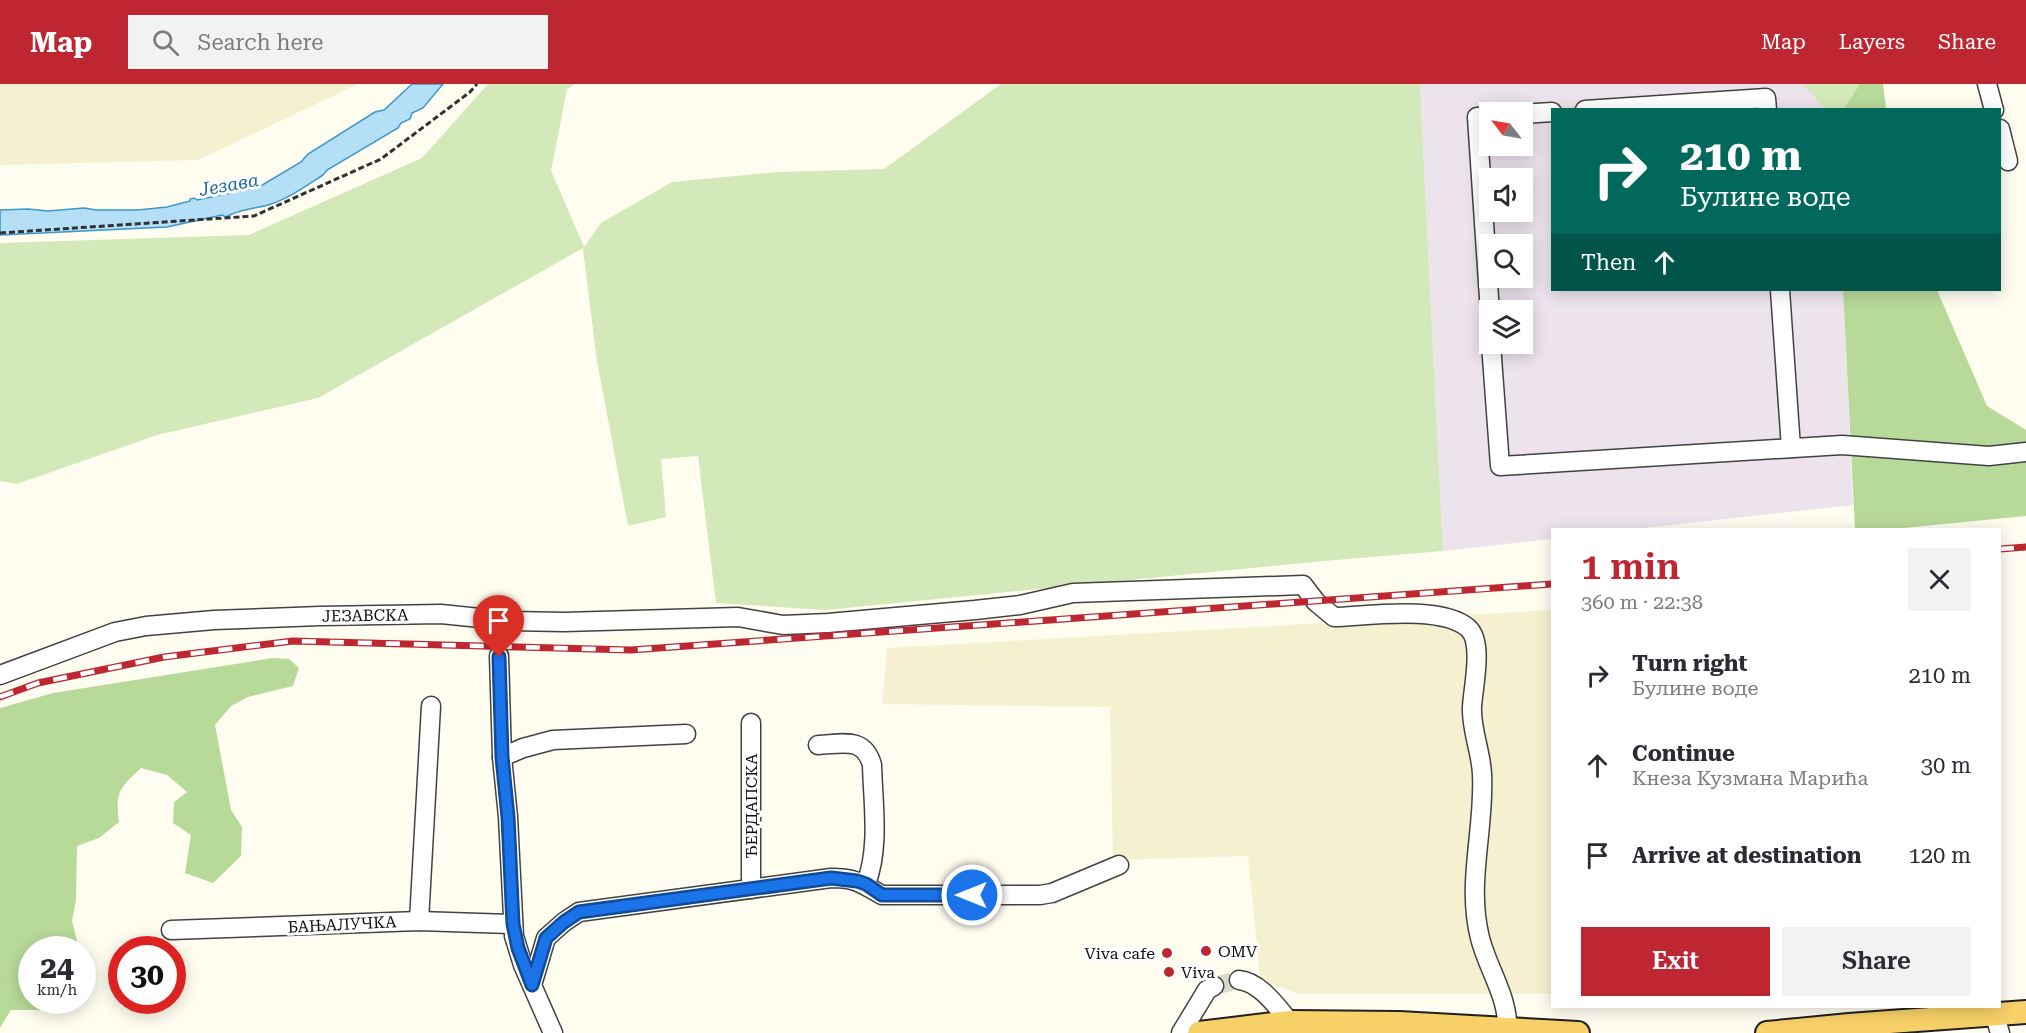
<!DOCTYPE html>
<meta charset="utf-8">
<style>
:root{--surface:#fff;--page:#f2f2f3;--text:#2b2b33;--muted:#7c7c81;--accent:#be2732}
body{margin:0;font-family:"Roboto Serif",serif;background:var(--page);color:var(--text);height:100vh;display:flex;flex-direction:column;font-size:22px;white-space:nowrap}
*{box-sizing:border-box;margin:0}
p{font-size:20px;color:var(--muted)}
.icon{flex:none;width:33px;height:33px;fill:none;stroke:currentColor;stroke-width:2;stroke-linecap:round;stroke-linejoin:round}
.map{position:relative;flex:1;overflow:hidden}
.panel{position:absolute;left:1551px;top:444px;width:450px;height:480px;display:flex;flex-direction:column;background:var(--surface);border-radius:0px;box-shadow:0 3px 15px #0003}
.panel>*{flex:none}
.banner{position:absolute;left:1551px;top:24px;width:450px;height:183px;border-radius:0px;box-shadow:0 3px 15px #0003;background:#00695c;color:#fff;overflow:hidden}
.needle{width:39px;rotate:301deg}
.buttons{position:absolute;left:1479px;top:18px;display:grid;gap:12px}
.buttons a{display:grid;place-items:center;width:54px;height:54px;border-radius:0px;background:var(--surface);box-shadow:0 3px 15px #0003;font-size:30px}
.speed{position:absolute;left:18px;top:852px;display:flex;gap:12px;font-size:30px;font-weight:700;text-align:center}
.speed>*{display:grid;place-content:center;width:78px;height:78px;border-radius:50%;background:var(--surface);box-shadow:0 3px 15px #0003;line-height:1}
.speed small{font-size:15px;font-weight:400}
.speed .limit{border:9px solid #d22;background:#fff;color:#111}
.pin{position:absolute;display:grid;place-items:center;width:51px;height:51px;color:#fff;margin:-62px -26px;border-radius:50% 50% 50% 0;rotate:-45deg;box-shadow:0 0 6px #0007}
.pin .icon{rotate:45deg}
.me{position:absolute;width:66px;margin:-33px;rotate:270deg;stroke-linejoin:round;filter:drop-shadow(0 0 4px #0008)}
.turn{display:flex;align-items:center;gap:21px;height:126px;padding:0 30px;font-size:27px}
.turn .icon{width:78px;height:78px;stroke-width:2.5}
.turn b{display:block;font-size:42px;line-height:51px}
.then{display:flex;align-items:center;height:57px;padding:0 30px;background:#0003;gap:12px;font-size:22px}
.round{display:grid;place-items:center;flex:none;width:63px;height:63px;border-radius:0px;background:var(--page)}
.summary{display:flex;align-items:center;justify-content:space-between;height:102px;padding:0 30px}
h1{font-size:36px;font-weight:600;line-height:45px;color:var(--accent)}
.primary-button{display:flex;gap:12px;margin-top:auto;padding:12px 30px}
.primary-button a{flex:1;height:69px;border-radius:0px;background:var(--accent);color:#fff;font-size:24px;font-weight:600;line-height:69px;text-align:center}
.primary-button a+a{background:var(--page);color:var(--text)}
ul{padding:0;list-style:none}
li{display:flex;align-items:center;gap:18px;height:90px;padding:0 30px}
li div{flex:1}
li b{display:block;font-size:22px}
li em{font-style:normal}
header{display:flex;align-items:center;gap:36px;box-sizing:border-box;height:84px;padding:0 30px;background:var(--accent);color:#fff}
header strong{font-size:28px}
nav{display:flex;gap:33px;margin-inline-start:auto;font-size:21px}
.search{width:420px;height:54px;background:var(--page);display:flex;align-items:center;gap:15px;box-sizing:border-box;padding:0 21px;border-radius:0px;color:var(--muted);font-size:22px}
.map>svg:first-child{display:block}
.industrial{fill:#ece3ed;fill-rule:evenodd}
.farmland{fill:#f5f1d0}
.green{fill:#d4e9ba}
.forest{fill:#b8da99}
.water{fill:#b5dff6;stroke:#3d97cc;stroke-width:1.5}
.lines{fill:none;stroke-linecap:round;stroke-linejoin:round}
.minor-tunnel{stroke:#dbd8ce;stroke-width:18;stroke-dasharray:18 9;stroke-linecap:butt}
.minor-casing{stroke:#424242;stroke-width:21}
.major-casing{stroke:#202020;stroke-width:26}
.path{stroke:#313131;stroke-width:3;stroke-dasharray:6 3;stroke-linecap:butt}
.minor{stroke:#fff;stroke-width:18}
.major{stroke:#f7d068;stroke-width:22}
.rail-casing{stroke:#be2732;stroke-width:7}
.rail{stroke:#fff;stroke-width:4.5;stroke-dasharray:14;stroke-linecap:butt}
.route-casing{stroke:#114b97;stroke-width:15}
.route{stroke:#1a73e8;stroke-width:10}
.poi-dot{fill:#be2732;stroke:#fff;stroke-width:2}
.labels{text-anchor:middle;stroke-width:6;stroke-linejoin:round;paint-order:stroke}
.street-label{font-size:16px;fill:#0f0f0f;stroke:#fff}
.poi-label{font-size:16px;fill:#0f0f0f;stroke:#fff;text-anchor:start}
.water-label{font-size:18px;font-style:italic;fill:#1869a0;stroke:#fff}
</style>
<header>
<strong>Map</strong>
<div class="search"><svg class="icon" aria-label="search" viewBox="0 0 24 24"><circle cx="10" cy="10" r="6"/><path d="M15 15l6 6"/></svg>Search here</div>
<nav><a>Map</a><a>Layers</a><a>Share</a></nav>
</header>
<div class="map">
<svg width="2026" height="949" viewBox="0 0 2026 949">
<rect width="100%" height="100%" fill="#fffcf0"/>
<path class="industrial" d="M 1420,0 L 1802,0 L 1825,25 L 1552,26 L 1552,206 L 1843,206 L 1853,421 L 1635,445 L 1552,446 L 1552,455 L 1443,467 ZM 1490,28 L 1522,28 L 1522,62 L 1490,62 ZM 1490,94 L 1522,94 L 1522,128 L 1490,128 ZM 1490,160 L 1522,160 L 1522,194 L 1490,194 ZM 1490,226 L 1522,226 L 1522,260 L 1490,260 Z"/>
<g class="farmland">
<path d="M 0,0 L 358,0 L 198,76 L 0,81 Z"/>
<path d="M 1552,526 L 1552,910 L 1298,910 L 1280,903 L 1261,901 L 1248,772 L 1113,776 L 1110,623 L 882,620 L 887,564 Z"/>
</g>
<g class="green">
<path d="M 488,0 L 575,0 L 567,5 L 551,87 L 584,163 L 601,139 L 672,98 L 778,88 L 884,85 L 1001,0 L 1420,0 L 1443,467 L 1324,477 L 826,526 L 716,519 L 698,372 L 661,375 L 666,433 L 628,442 L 597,277 L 583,164 L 318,314 L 157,351 L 17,400 L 0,397 L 0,159 L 249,151 L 422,74 Z"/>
<path d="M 1802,0 L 1861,0 L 1844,26 L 1825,25 Z"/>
</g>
<g class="forest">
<path d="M 1860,0 L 1883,0 L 1886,25 L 1844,25 Z"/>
<path d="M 1843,206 L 1937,206 L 1987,322 L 2026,346 L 2026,432 L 1893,445 L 1855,445 Z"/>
<path d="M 273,574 L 289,575 L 299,584 L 293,602 L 248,613 L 231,622 L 215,641 L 231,726 L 242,743 L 241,772 L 213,799 L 185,789 L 191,751 L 173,739 L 174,718 L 187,708 L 167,691 L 141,684 C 119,704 115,709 119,738 L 99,754 L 77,762 L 76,815 L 72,837 L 79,865 L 32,866 L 32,916 L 61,917 L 56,926 L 11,926 L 0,944 L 0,624 L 53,609 Z"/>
</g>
<path class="water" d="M 412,0 L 443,0 L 423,24 L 412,29 L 410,35 L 401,39 L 398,44 L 327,86 L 323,91 C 306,102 288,115 268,121 C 253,125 239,125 226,133 L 222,131 L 167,143 L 0,151 L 0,126 L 28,125 L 48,127 L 84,124 L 96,126 L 138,126 L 167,123 L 190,117 L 190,115 L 194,114 L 197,116 L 259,103 L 301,78 L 308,70 L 375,28 L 384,26 Z"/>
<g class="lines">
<path class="minor-tunnel" d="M 1214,902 L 1239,896"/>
<g class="minor-casing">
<g id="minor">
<path d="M 1987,0 L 1994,26"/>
<path d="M 1585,26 L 1766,14 L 1767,26"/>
<path d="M 1522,30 L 1552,28"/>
<path d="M 1490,32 L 1477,33 L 1490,229"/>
<path d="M 2000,45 L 2008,77"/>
<path d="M 1780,206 L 1791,364"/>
<path d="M 1491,260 L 1500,382 L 1842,361 L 1989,372 L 2026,368"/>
<path d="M 499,572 L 502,673 L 508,733 L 514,852 L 523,881 L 553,949"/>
<path d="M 0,591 L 115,548 L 146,542 L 214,536 L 320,532 L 441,530 L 510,537 L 564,538 L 738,533 L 783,541 L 828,539 L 975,526 L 1020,521 L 1073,509 L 1303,501 L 1316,518 L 1334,533 C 1367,532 1441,521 1468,544 C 1484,558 1473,603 1472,623 C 1471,646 1481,667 1482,690 C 1485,745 1466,799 1480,854 C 1488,886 1510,915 1507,949"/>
<path d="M 751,639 L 751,805"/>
<path d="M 818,661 C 842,660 864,652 872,681 C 873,720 880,763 866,800"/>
<path d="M 502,673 L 523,664 L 553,656 L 686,650"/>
<path d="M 419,837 L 431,622"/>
<path d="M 171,846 L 419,837 L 513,840"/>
<path d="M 1239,896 C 1260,898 1277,923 1290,938"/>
<path d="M 532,901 L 546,854 L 564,838 L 579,828 L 831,794 C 857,794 860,799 882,811 L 1040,811 L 1052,809 L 1119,781"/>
<path d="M 1995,932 L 2000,949"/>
<path d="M 1181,949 L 1207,906 L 1214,902"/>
</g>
</g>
<g class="major-casing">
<g id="major">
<path d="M 1199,949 L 1290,938 L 1399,939 L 1578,949"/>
<path d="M 1767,949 L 1849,941 L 2026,928"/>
</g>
</g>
<path class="path" d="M 0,149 L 254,132 L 381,75 L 470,8 L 477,0"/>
<use href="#minor" class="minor"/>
<use href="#major" class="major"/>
<g class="rail-casing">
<g id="rail">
<path d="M 2000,465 L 2026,463"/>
<path d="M 0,613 L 38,599 L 164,573 L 293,557 L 631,566 L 1552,500"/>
</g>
</g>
<use href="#rail" class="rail"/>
</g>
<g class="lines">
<g class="route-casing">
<path id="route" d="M 499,573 L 502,673 L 508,733 L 513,840 L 518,864 L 532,901 L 546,854 L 564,838 L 579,828 L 831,794 L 857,797 L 866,800 L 882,811 L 972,811"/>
</g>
<use href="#route" class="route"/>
</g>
<g class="poi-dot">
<circle cx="1206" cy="867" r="6"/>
<circle cx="1167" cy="869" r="6"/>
<circle cx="1169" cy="888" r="6"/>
</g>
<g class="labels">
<g class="street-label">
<text transform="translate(365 531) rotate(-1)" y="6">ЈЕЗАВСКА</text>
<text transform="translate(751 722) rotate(-90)" y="6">ЂЕРДАПСКА</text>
<text transform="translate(342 840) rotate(-3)" y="6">БАЊАЛУЧКА</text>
</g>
<g class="poi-label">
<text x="1218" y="873">OMV</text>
<text x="1155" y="875" text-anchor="end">Viva cafe</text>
<text x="1181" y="894">Viva</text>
</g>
<g class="water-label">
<text transform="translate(229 101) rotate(-10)" y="6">Језава</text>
</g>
</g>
</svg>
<div class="buttons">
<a><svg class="needle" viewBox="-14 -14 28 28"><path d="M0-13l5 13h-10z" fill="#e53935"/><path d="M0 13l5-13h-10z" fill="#7c7c81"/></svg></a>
<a><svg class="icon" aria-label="sound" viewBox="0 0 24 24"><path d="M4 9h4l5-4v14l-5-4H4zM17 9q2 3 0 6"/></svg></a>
<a><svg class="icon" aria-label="search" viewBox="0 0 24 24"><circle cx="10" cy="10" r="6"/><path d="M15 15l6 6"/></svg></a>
<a><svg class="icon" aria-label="layers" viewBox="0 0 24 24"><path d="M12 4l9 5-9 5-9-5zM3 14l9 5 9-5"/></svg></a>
</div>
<div class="speed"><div>24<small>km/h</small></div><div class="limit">30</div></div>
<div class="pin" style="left:499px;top:573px;background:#d93025"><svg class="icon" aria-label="arrive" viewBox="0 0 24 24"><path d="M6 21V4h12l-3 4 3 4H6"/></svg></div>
<svg class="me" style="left:972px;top:811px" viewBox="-20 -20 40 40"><circle r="17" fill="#1a73e8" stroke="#fff" stroke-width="3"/><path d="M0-11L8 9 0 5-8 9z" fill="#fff"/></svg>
<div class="banner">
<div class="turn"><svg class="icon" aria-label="right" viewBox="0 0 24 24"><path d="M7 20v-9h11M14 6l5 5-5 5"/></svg><div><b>210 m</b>Булине воде</div></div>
<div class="then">Then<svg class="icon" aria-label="ahead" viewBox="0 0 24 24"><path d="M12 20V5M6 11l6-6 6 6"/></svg></div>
</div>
<section class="panel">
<div class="summary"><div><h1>1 min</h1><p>360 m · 22:38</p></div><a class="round"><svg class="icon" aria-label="close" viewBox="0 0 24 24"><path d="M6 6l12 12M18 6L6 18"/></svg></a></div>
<ul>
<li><svg class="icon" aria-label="right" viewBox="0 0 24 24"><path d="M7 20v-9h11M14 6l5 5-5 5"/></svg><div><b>Turn right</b><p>Булине воде</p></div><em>210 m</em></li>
<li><svg class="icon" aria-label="ahead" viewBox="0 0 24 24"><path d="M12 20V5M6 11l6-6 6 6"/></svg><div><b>Continue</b><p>Кнеза Кузмана Марића</p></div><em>30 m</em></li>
<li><svg class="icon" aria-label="arrive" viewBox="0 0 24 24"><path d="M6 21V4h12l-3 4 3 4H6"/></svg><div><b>Arrive at destination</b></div><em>120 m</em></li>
</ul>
<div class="primary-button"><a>Exit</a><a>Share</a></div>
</section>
</div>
